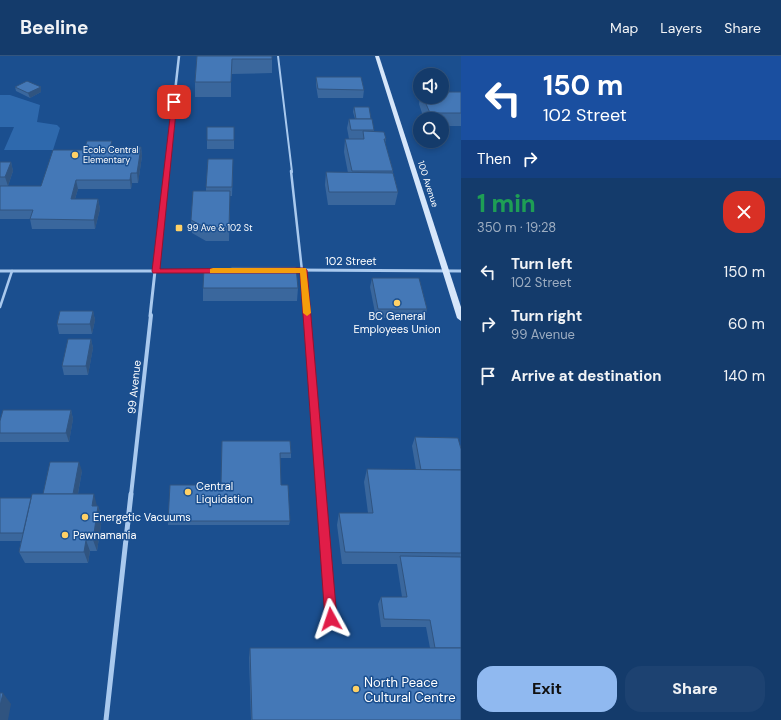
<!DOCTYPE html>
<meta charset="utf-8">
<style>
:root{--surface:#143b6b;--page:#1d4271;--text:#f1f3f6;--muted:#9dadc1;--line:#33557e;--accent:#90b9f0}
body{margin:0;font-family:"DM Sans",sans-serif;background:var(--page);color:var(--text);height:100vh;display:flex;flex-direction:column;font-size:15px;white-space:nowrap}
*{box-sizing:border-box;margin:0}
p{font-size:13px;color:var(--muted)}
.icon{flex:none;width:22px;height:22px;fill:none;stroke:currentColor;stroke-width:2;stroke-linecap:round;stroke-linejoin:round}
.map{position:relative;flex:1;overflow:hidden}
.sheet{display:flex;flex-direction:column;background:var(--surface);width:320px}
.sheet>*{flex:none}
.guide{background:#1a4fa0;color:#fff;overflow:hidden}
.fabs{position:absolute;left:413px;top:12px;display:grid;gap:8px}
.fabs a{display:grid;place-items:center;width:36px;height:36px;border-radius:50%;background:var(--surface);box-shadow:0 2px 6px #0003,0 0 0 1px var(--line);font-size:20px}
.pin{position:absolute;display:grid;place-items:center;width:34px;height:34px;color:#fff;margin:-17px;border-radius:8px;box-shadow:0 2px 6px #0006}
.me{position:absolute;width:44px;margin:-22px;rotate:355deg;stroke-linejoin:round;filter:drop-shadow(0 0 3px #0008)}
.turn{display:flex;align-items:center;gap:14px;height:84px;padding:0 16px;font-size:18px}
.turn .icon{width:52px;height:52px;stroke-width:2.5}
.turn b{display:block;font-size:28px;line-height:34px}
.then{display:flex;align-items:center;height:38px;padding:0 16px;background:#0003;gap:8px;font-size:15px}
.round{display:grid;place-items:center;flex:none;width:42px;height:42px;border-radius:16px;background:var(--page)}
.overview{display:flex;align-items:center;justify-content:space-between;height:68px;padding:0 16px}
h1{font-size:24px;font-weight:800;line-height:30px;color:#1e9e55}
.action{display:flex;gap:8px;margin-top:auto;padding:8px 16px}
.action a{flex:1;height:46px;border-radius:16px;background:var(--accent);color:#111;font-size:16px;font-weight:800;line-height:46px;text-align:center}
.action a+a{background:var(--page);color:var(--text)}
ul{padding:0;list-style:none}
li{display:flex;align-items:center;gap:12px;height:52px;padding:0 16px}
li div{flex:1}
li b{display:block;font-size:15px}
li em{font-style:normal}
header{display:flex;align-items:center;gap:24px;box-sizing:border-box;height:56px;padding:0 20px;background:var(--surface);border-bottom:1px solid var(--line)}
header strong{font-size:19px}
nav{display:flex;gap:22px;margin-inline-start:auto;font-size:14px}
main{display:flex;flex:1;min-height:0}
.map>svg:first-child{display:block}
.green{fill:#2e69ad}
.lines{fill:none;stroke-linecap:round;stroke-linejoin:round}
.service-far3{stroke:#a9c9ee;stroke-width:2}
.service-far2{stroke:#a9c9ee;stroke-width:2.5}
.service-far1{stroke:#a9c9ee;stroke-width:3}
.service{stroke:#a9c9ee;stroke-width:4}
.minor-far3{stroke:#a9c9ee;stroke-width:2.5}
.minor-far2{stroke:#a9c9ee;stroke-width:3}
.minor-far1{stroke:#a9c9ee;stroke-width:4}
.minor{stroke:#a9c9ee;stroke-width:5}
.secondary{fill:#d6e6fa;fill-rule:evenodd}
.wall{fill:#3a679d}
.shaded-wall{fill:#305480}
.building{fill:#4478b7;stroke:#305480}
.route{fill:#e11d48;stroke:#92132f}
.slow{fill:#f59e0b}
.poi-dot{fill:#ffd166;stroke:#1b4f8f;stroke-width:1.5}
.labels{text-anchor:middle;stroke-width:3;stroke-linejoin:round;paint-order:stroke}
.far-poi-label{font-size:9px;fill:#fff;stroke:#1b4f8f;text-anchor:start}
.far-street-label{font-size:9px;fill:#fff;stroke:#1b4f8f}
.street-label{font-size:11px;fill:#fff;stroke:#1b4f8f}
.poi-label{font-size:11px;fill:#fff;stroke:#1b4f8f;text-anchor:start}
.near-poi-label{font-size:13px;fill:#fff;stroke:#1b4f8f;text-anchor:start}
</style>
<header>
<strong>Beeline</strong>
<nav><a>Map</a><a>Layers</a><a>Share</a></nav>
</header>
<main>
<div class="map">
<svg width="461" height="664" viewBox="0 0 461 664">
<rect width="100%" height="100%" fill="#1b4f8f"/>
<path class="green" d="M 0,39 L 10,39 L 40,49 L 37,66 L 57,69 L 60,72 L 53,94 L 4,94 L 14,71 L 0,71 Z"/>
<g class="lines">
<path class="service-far3" d="M 278,0 L 292,116"/>
<g class="service-far2">
<path d="M 291,115 L 307,260"/>
<path d="M 0,251 L 12,215"/>
</g>
<path class="service-far1" d="M 307,259 L 321,439"/>
<path class="service" d="M 321,438 L 331,563"/>
<path class="minor-far3" d="M 166,116 L 179,0"/>
<g class="minor-far2">
<path d="M 292,214 L 461,215"/>
<path d="M 0,215 L 208,215"/>
<path d="M 150,260 L 166,115"/>
</g>
<path class="minor-far1" d="M 131,439 L 151,259"/>
<path class="minor" d="M 106,664 L 131,438"/>
<path class="secondary" d="M 375,0 L 379,0 L 461,251 L 461,265 L 457,262 Z"/>
</g>
<g class="wall">
<path d="M 197,0 L 272,3 L 272,17 L 231,18 L 231,41 L 195,41 L 195,26 Z"/>
<path d="M 316,21 L 364,34 L 363,42 L 318,42 L 316,29 Z"/>
<path d="M 15,31 L 41,36 L 30,42 L 16,35 Z"/>
<path d="M 461,36 L 461,70 L 442,70 L 442,63 L 424,63 L 419,48 L 420,41 L 442,41 Z"/>
<path d="M 354,51 L 374,74 L 374,76 L 386,83 L 385,87 L 393,115 L 393,117 L 398,136 L 395,149 L 328,149 L 325,129 L 326,116 L 348,117 L 344,96 L 345,83 L 362,83 L 349,83 L 347,72 L 349,63 L 355,63 L 353,56 Z"/>
<path d="M 234,71 L 234,93 L 207,93 L 207,84 Z"/>
<path d="M 113,91 L 141,91 L 142,100 L 138,127 L 132,127 L 131,133 L 78,133 L 75,143 L 98,143 L 100,153 L 95,173 L 32,173 L 30,163 L 0,163 L 0,130 L 41,130 L 84,94 Z"/>
<path d="M 0,106 L 11,106 L 13,115 L 8,130 L 0,130 Z"/>
<path d="M 233,112 L 232,140 L 230,140 L 229,185 L 206,185 L 192,177 L 191,164 L 206,135 L 206,131 Z"/>
<path d="M 372,222 L 427,253 L 425,262 L 376,262 L 370,231 Z"/>
<path d="M 203,232 L 298,232 L 297,245 L 203,245 Z"/>
<path d="M 93,255 L 95,264 L 92,278 L 59,278 L 57,268 Z"/>
<path d="M 91,283 L 93,292 L 88,319 L 64,319 L 62,310 Z"/>
<path d="M 71,354 L 73,363 L 69,386 L 0,386 L 0,365 Z"/>
<path d="M 415,381 L 461,393 L 461,664 L 251,664 L 249,602 L 250,592 L 430,592 L 426,571 L 381,571 L 378,548 L 381,541 L 402,541 L 397,508 L 342,508 L 337,469 L 339,457 L 368,457 L 364,426 L 367,413 L 416,414 L 412,390 Z"/>
<path d="M 222,385 L 291,397 L 291,402 L 280,402 L 281,429 L 290,465 L 289,469 L 168,469 L 168,465 L 221,429 Z"/>
<path d="M 82,415 L 78,438 L 97,450 L 98,450 L 102,462 L 97,495 L 90,495 L 88,507 L 25,507 L 19,496 L 21,485 L 0,485 L 0,442 L 31,442 L 43,438 Z"/>
</g>
<g class="shaded-wall">
<path d="M 41,31 L 41,36 L 30,42 L 28,37 Z"/>
<path d="M 141,91 L 142,100 L 138,127 L 137,117 Z"/>
<path d="M 11,106 L 13,115 L 8,130 L 5,121 Z"/>
<path d="M 131,117 L 132,127 L 131,133 L 130,124 Z"/>
<path d="M 76,124 L 78,133 L 72,152 L 71,143 Z"/>
<path d="M 98,143 L 100,153 L 95,173 L 94,164 Z"/>
<path d="M 93,255 L 95,264 L 92,278 L 90,268 Z"/>
<path d="M 91,283 L 93,292 L 88,319 L 86,310 Z"/>
<path d="M 71,354 L 73,363 L 69,386 L 66,377 Z"/>
<path d="M 79,406 L 82,415 L 76,448 L 73,440 Z"/>
<path d="M 94,438 L 97,450 L 92,450 Z"/>
<path d="M 98,450 L 102,462 L 97,495 L 93,484 Z"/>
<path d="M 86,484 L 90,495 L 88,507 L 84,496 Z"/>
<path d="M 3,637 L 11,648 L 8,664 L 0,664 L 0,650 Z"/>
</g>
<g class="building">
<path d="M 197,0 L 272,0 L 272,3 L 232,3 L 231,26 L 195,26 Z"/>
<path d="M 316,21 L 361,21 L 364,34 L 318,33 Z"/>
<path d="M 27,25 L 41,31 L 28,37 L 15,31 Z"/>
<path d="M 442,36 L 461,36 L 461,57 L 430,57 L 423,41 L 442,41 Z"/>
<path d="M 354,51 L 369,51 L 371,63 L 356,63 Z"/>
<path d="M 349,63 L 372,63 L 374,74 L 351,74 Z"/>
<rect x="207" y="71" width="27" height="13"/>
<path d="M 363,75 L 384,76 L 386,83 L 384,83 L 393,115 L 352,115 L 345,83 L 364,83 Z"/>
<path d="M 87,85 L 112,85 L 110,91 L 141,91 L 137,117 L 131,117 L 130,124 L 76,124 L 71,143 L 98,143 L 94,164 L 30,163 L 33,154 L 0,154 L 0,130 L 41,130 L 53,94 L 84,94 Z"/>
<path d="M 208,103 L 233,103 L 232,131 L 206,131 Z"/>
<path d="M 0,106 L 11,106 L 5,121 L 0,121 Z"/>
<path d="M 326,116 L 393,117 L 398,136 L 329,136 Z"/>
<path d="M 193,135 L 230,135 L 229,172 L 206,172 L 191,164 Z"/>
<path d="M 231,211 L 296,211 L 298,232 L 203,232 L 204,213 L 231,213 Z"/>
<path d="M 372,222 L 419,222 L 427,253 L 378,253 Z"/>
<path d="M 60,255 L 93,255 L 90,268 L 57,268 Z"/>
<path d="M 68,283 L 91,283 L 86,310 L 62,310 Z"/>
<path d="M 3,354 L 71,354 L 66,377 L 0,377 L 0,365 Z"/>
<path d="M 415,381 L 458,382 L 461,393 L 461,414 L 421,414 Z"/>
<path d="M 222,385 L 290,385 L 291,397 L 280,397 L 281,429 L 288,429 L 290,465 L 168,465 L 170,429 L 221,429 Z"/>
<path d="M 50,406 L 79,406 L 73,438 L 43,438 Z"/>
<path d="M 367,413 L 461,414 L 461,497 L 345,496 L 339,457 L 373,457 Z"/>
<path d="M 32,438 L 94,438 L 92,450 L 98,450 L 93,484 L 86,484 L 84,496 L 19,496 Z"/>
<path d="M 0,442 L 31,442 L 23,477 L 0,477 Z"/>
<path d="M 400,500 L 461,501 L 461,592 L 435,592 L 430,564 L 384,563 L 381,541 L 407,541 Z"/>
<path d="M 250,592 L 461,592 L 461,664 L 252,664 Z"/>
<path d="M 0,637 L 3,637 L 0,650 Z"/>
</g>
<path class="route" d="M 172,45 L 177,46 L 160,213 L 304,212 L 307,214 L 337,563 L 335,567 L 331,568 L 327,567 L 325,563 L 300,217 L 153,217 L 152,215 Z"/>
<path class="slow" d="M 213,212 L 306,212 L 311,257 L 307,260 L 303,257 L 300,217 L 210,217 L 210,213 Z"/>
<g class="poi-dot">
<circle cx="75" cy="99" r="4"/>
<rect x="175" y="168" width="8" height="8" rx="2"/>
<circle cx="397" cy="247" r="4"/>
<circle cx="188" cy="436" r="4"/>
<circle cx="85" cy="461" r="4"/>
<circle cx="65" cy="479" r="4"/>
<circle cx="356" cy="633" r="4"/>
</g>
<g class="labels">
<g class="far-poi-label">
<text x="83" y="97">Ecole Central<tspan x="83" dy="10">Elementary</tspan></text>
<text x="187" y="175">99 Ave &amp; 102 St</text>
</g>
<g class="far-street-label">
<text transform="translate(428 128) rotate(72)" y="3">100 Avenue</text>
</g>
<g class="street-label">
<text x="351" y="209">102 Street</text>
<text transform="translate(134 331) rotate(-84)" y="4">99 Avenue</text>
</g>
<g class="poi-label">
<text x="397" y="264" text-anchor="middle">BC General<tspan x="397" dy="13">Employees Union</tspan></text>
<text x="196" y="434">Central<tspan x="196" dy="13">Liquidation</tspan></text>
<text x="93" y="465">Energetic Vacuums</text>
<text x="73" y="483">Pawnamania</text>
</g>
<g class="near-poi-label">
<text x="364" y="631">North Peace<tspan x="364" dy="15">Cultural Centre</tspan></text>
</g>
</g>
</svg>
<div class="fabs">
<a><svg class="icon" aria-label="sound" viewBox="0 0 24 24"><path d="M4 9h4l5-4v14l-5-4H4zM17 9q2 3 0 6"/></svg></a>
<a><svg class="icon" aria-label="search" viewBox="0 0 24 24"><circle cx="10" cy="10" r="6"/><path d="M15 15l6 6"/></svg></a>
</div>
<div class="pin" style="left:174px;top:46px;background:#d93025"><svg class="icon" aria-label="arrive" viewBox="0 0 24 24"><path d="M6 21V4h12l-3 4 3 4H6"/></svg></div>
<svg class="me" style="left:331px;top:563px" viewBox="-20 -20 40 40"><path d="M0-17L14 15 0 8-14 15z" fill="#e11d48" stroke="#fff" stroke-width="4"/></svg>
</div>
<section class="sheet">
<div class="guide">
<div class="turn"><svg class="icon" aria-label="left" viewBox="0 0 24 24"><path d="M17 20v-9H6M10 6l-5 5 5 5"/></svg><div><b>150 m</b>102 Street</div></div>
<div class="then">Then<svg class="icon" aria-label="right" viewBox="0 0 24 24"><path d="M7 20v-9h11M14 6l5 5-5 5"/></svg></div>
</div>
<div class="overview"><div><h1>1 min</h1><p>350 m · 19:28</p></div><a class="round" style="background:#d93025;color:#fff"><svg class="icon" aria-label="close" viewBox="0 0 24 24"><path d="M6 6l12 12M18 6L6 18"/></svg></a></div>
<ul>
<li><svg class="icon" aria-label="left" viewBox="0 0 24 24"><path d="M17 20v-9H6M10 6l-5 5 5 5"/></svg><div><b>Turn left</b><p>102 Street</p></div><em>150 m</em></li>
<li><svg class="icon" aria-label="right" viewBox="0 0 24 24"><path d="M7 20v-9h11M14 6l5 5-5 5"/></svg><div><b>Turn right</b><p>99 Avenue</p></div><em>60 m</em></li>
<li><svg class="icon" aria-label="arrive" viewBox="0 0 24 24"><path d="M6 21V4h12l-3 4 3 4H6"/></svg><div><b>Arrive at destination</b></div><em>140 m</em></li>
</ul>
<div class="action"><a>Exit</a><a>Share</a></div>
</section>
</main>
